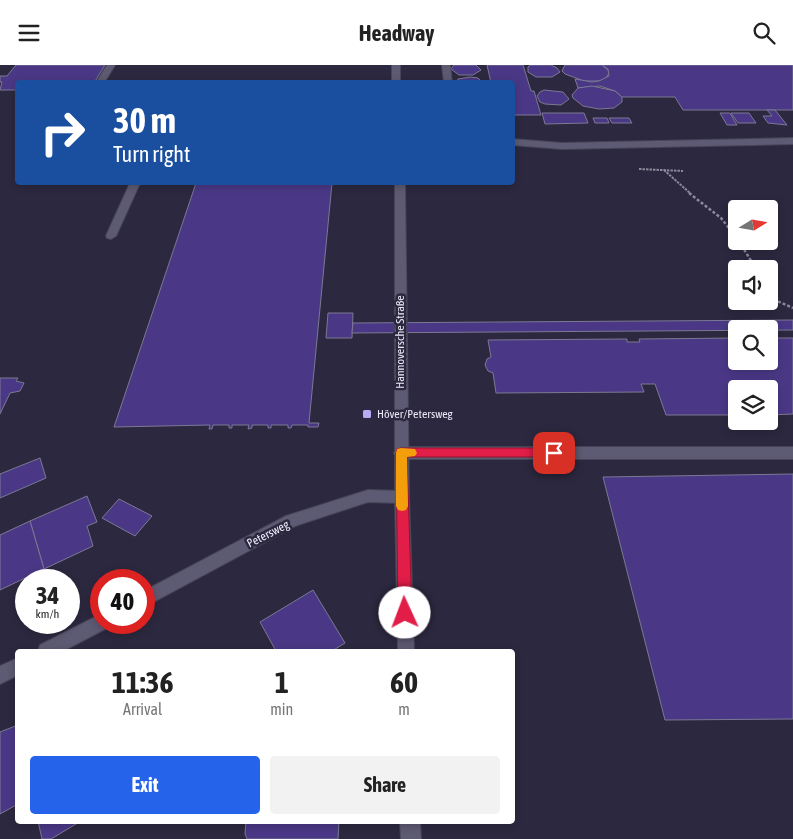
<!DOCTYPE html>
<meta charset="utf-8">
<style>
:root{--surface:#fff;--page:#f2f2f2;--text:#222;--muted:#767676;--accent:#2563eb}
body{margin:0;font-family:"Asap Condensed",sans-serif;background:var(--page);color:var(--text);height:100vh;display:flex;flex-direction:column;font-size:19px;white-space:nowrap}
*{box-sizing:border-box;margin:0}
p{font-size:16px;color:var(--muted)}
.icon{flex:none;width:28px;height:28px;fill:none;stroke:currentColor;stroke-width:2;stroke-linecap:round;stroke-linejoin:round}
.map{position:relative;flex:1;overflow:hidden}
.details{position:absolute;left:15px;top:584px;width:500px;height:175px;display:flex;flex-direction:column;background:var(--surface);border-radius:5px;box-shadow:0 2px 8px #0003}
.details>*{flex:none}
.guide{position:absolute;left:15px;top:15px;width:500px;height:105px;border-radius:5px;box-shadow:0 2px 8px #0003;background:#1a4fa0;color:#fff;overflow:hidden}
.needle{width:32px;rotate:79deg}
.buttons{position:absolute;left:728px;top:135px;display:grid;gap:10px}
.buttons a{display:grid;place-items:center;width:50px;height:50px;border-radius:5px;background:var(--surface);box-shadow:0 2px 8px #0003;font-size:25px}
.speed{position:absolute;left:15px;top:504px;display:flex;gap:10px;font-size:25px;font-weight:700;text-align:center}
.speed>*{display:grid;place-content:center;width:65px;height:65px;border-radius:50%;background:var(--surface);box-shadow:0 2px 8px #0003;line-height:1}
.speed small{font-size:12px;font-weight:400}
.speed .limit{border:8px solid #d22;background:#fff;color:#111}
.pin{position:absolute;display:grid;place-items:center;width:42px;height:42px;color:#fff;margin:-21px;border-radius:10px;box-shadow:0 2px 8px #0006}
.me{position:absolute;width:55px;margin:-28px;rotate:358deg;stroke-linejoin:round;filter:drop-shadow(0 0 4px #0008)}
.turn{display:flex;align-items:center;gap:18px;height:105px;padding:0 15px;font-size:22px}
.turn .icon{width:65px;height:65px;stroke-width:2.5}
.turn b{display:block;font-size:35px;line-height:42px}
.eta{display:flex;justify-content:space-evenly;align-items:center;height:85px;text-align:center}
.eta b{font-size:30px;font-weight:700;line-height:35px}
.action{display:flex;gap:10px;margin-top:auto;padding:10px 15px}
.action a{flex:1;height:58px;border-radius:5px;background:var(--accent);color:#fff;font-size:20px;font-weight:700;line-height:58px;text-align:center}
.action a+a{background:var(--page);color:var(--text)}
header{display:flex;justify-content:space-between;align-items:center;height:65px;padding:0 15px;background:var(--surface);font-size:22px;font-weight:700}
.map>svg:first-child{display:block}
.building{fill:#4a3886;stroke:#7c7993}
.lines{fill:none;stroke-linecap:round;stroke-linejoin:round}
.service-casing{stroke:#484558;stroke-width:2}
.minor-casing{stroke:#484558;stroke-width:2}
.tertiary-casing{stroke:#484558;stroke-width:2}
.path-far1{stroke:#8c899c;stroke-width:2;stroke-dasharray:2.5 1;stroke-linecap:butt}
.path{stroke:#8c899c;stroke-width:2.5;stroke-dasharray:3 2;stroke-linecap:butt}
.service{fill:#5d5a73;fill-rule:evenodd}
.minor{fill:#5d5a73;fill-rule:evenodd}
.tertiary{fill:#5d5a73;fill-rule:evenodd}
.route{fill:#e11d48;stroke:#92132f}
.slow{fill:#f59e0b}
.poi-dot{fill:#b7abf8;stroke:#2c283f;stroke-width:2}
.labels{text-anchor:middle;stroke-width:5;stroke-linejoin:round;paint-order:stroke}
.street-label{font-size:12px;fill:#eceaf9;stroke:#2c283f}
.poi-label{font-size:12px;fill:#eceaf9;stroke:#2c283f;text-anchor:start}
</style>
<header><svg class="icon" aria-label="menu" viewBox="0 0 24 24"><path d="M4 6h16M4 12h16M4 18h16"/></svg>Headway<svg class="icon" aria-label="search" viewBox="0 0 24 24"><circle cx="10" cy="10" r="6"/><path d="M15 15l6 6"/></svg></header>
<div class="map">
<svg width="793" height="774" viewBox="0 0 793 774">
<rect width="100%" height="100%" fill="#2c283f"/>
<g class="building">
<path d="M 16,0 L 105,0 L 94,18 L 18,18 L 18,25 L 0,25 L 2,17 L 0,17 L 0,11 L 7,11 Z"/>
<path d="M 454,0 L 476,0 L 481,5 L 473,10 L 459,10 L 451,4 Z"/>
<path d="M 487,0 L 523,0 L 531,26 L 534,26 L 541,50 L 512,50 L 512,18 L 491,18 Z"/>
<path d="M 530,0 L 551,0 L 557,3 L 560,7 L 552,12 L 536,12 L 528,7 L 528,2 Z"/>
<path d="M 565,0 L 602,0 L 610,7 L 605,14 L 599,16 L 584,16 L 565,9 L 562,6 Z"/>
<path d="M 602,0 L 793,0 L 793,45 L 683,45 L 675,32 L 622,32 L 615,26 L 600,21 L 578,23 L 575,14 L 592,17 L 599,16 L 609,11 L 608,4 Z"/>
<path d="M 470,12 L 478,13 L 483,18 L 456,18 L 458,14 Z"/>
<path d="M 592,21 L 615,26 L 622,32 L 622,37 L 614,43 L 599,44 L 583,41 L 573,33 L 572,30 L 578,23 Z"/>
<path d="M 544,25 L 563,27 L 569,34 L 561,40 L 545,39 L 540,37 L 537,31 L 540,27 Z"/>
<path d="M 767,45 L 775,45 L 787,60 L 768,58 L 763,51 L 772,51 Z"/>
<path d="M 542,48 L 584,48 L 588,58 L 545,59 Z"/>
<path d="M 720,48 L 730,48 L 737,60 L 727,60 Z"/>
<path d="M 731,48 L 749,48 L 756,58 L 738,58 Z"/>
<path d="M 593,53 L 607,53 L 609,58 L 595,58 Z"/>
<path d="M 609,53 L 629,53 L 632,58 L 612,58 Z"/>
<path d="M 196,118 L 332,118 L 309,358 L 319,358 L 318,362 L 308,362 L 308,360 L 292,360 L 291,363 L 288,363 L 288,360 L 271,360 L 271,363 L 268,363 L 268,360 L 252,360 L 252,363 L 248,364 L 249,360 L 232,360 L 232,363 L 229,363 L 229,360 L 213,360 L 212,364 L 209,364 L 210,360 L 114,362 Z"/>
<path d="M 328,248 L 353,248 L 352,273 L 326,273 Z"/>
<path d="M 793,255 L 793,265 L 352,268 L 353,258 Z"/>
<path d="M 736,273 L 736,296 L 769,296 L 769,273 L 793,273 L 793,349 L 769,350 L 769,324 L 736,324 L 736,350 L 666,350 L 655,319 L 641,319 L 644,327 L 496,328 L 493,308 L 488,306 L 485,300 L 487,294 L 491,292 L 488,275 L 627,274 L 627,277 L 640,277 L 639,274 Z"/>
<path d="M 0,313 L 18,313 L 16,316 L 24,318 L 20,326 L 10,328 L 0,349 Z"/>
<path d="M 40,393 L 46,413 L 0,433 L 0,409 Z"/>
<path d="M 793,409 L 793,654 L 665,655 L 603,412 Z"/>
<path d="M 87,431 L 97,457 L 87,461 L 93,481 L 44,504 L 30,456 Z"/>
<path d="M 119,434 L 152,451 L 135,471 L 102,453 Z"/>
<path d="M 30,456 L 44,504 L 0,525 L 0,470 Z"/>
<path d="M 313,525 L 345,578 L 332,586 L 276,586 L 260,557 Z"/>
<path d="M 18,660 L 18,739 L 0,749 L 0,667 Z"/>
<path d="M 38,756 L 81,756 L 51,774 L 42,774 Z"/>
<path d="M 246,756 L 339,756 L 338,774 L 247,774 L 245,769 Z"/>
</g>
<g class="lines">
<g class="service-casing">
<g id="service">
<path d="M 107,0 L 115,0 L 104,18 L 96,18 Z"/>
<path d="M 442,0 L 450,0 L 452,18 L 444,18 Z"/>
<path d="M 793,73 L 793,79 L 562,84 L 512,80 L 512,74 L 562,78 Z"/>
<path d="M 130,118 L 140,118 L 116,171 L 111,174 L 107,173 L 106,171 Z"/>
<path d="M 401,382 L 793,382 L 793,394 L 401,394 L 396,392 L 394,388 L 396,384 Z"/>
</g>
</g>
<g class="minor-casing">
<g id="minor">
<path d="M 368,425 L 402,426 L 407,428 L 409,432 L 407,436 L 402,438 L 368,437 L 295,461 L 144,542 L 144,526 L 286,451 Z"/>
<path d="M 101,549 L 101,558 L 109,558 L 107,563 L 63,586 L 38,586 L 40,580 Z"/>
<path d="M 18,593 L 18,610 L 0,619 L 0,601 Z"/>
</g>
</g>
<g class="tertiary-casing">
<g id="tertiary">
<rect x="392" y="0" width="8" height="18"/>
<path d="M 395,118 L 405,118 L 409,432 L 414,586 L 398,586 L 395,432 Z"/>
<path d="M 400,756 L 420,756 L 421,774 L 401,774 Z"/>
</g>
</g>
<g class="path-far1">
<path d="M 639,104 L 683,106"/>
<path d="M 664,105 L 691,129"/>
</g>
<g class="path">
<path d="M 689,128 L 721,153 L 736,172"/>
<path d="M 739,176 L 756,204"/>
<path d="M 769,225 L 775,235 L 793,243"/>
</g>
<use href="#service" class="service"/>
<use href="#minor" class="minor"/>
<use href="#tertiary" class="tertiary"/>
</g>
<path class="route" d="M 401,383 L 554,383 L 558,384 L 560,388 L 558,391 L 554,392 L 407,392 L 412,548 L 410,553 L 405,555 L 400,553 L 398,548 L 396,388 L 397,384 Z"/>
<path class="slow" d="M 401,383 L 415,384 L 417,388 L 415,391 L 407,392 L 408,441 L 406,445 L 402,446 L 398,445 L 396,441 L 396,388 L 397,384 Z"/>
<rect class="poi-dot" x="362" y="344" width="10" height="10" rx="2.5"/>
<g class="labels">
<g class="street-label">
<text transform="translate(400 277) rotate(-90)" y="4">Hannoversche Straße</text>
<text transform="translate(268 469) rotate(-27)" y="4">Petersweg</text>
</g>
<g class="poi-label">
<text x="377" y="353">Höver/Petersweg</text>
</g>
</g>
</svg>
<div class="buttons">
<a><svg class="needle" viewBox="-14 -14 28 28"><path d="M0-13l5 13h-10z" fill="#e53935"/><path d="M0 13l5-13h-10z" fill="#767676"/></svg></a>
<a><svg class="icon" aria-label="sound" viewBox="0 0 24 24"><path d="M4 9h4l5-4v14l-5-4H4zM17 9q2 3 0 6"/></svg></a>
<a><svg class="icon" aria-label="search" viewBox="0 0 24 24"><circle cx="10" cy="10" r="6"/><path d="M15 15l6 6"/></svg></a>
<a><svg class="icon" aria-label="layers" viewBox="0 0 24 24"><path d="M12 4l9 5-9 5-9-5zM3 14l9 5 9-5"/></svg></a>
</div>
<div class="speed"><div>34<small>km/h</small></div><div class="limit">40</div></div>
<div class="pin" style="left:554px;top:388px;background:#d93025"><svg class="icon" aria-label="arrive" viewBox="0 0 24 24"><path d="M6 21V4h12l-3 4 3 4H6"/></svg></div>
<svg class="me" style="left:405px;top:548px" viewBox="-20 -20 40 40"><circle r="19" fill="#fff"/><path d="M0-13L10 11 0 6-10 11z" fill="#e11d48"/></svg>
<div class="guide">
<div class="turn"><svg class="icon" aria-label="right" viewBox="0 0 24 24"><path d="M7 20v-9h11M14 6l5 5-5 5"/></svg><div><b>30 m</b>Turn right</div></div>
</div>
<section class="details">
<div class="eta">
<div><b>11:36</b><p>Arrival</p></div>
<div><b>1</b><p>min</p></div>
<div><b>60</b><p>m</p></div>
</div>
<div class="action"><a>Exit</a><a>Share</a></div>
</section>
</div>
